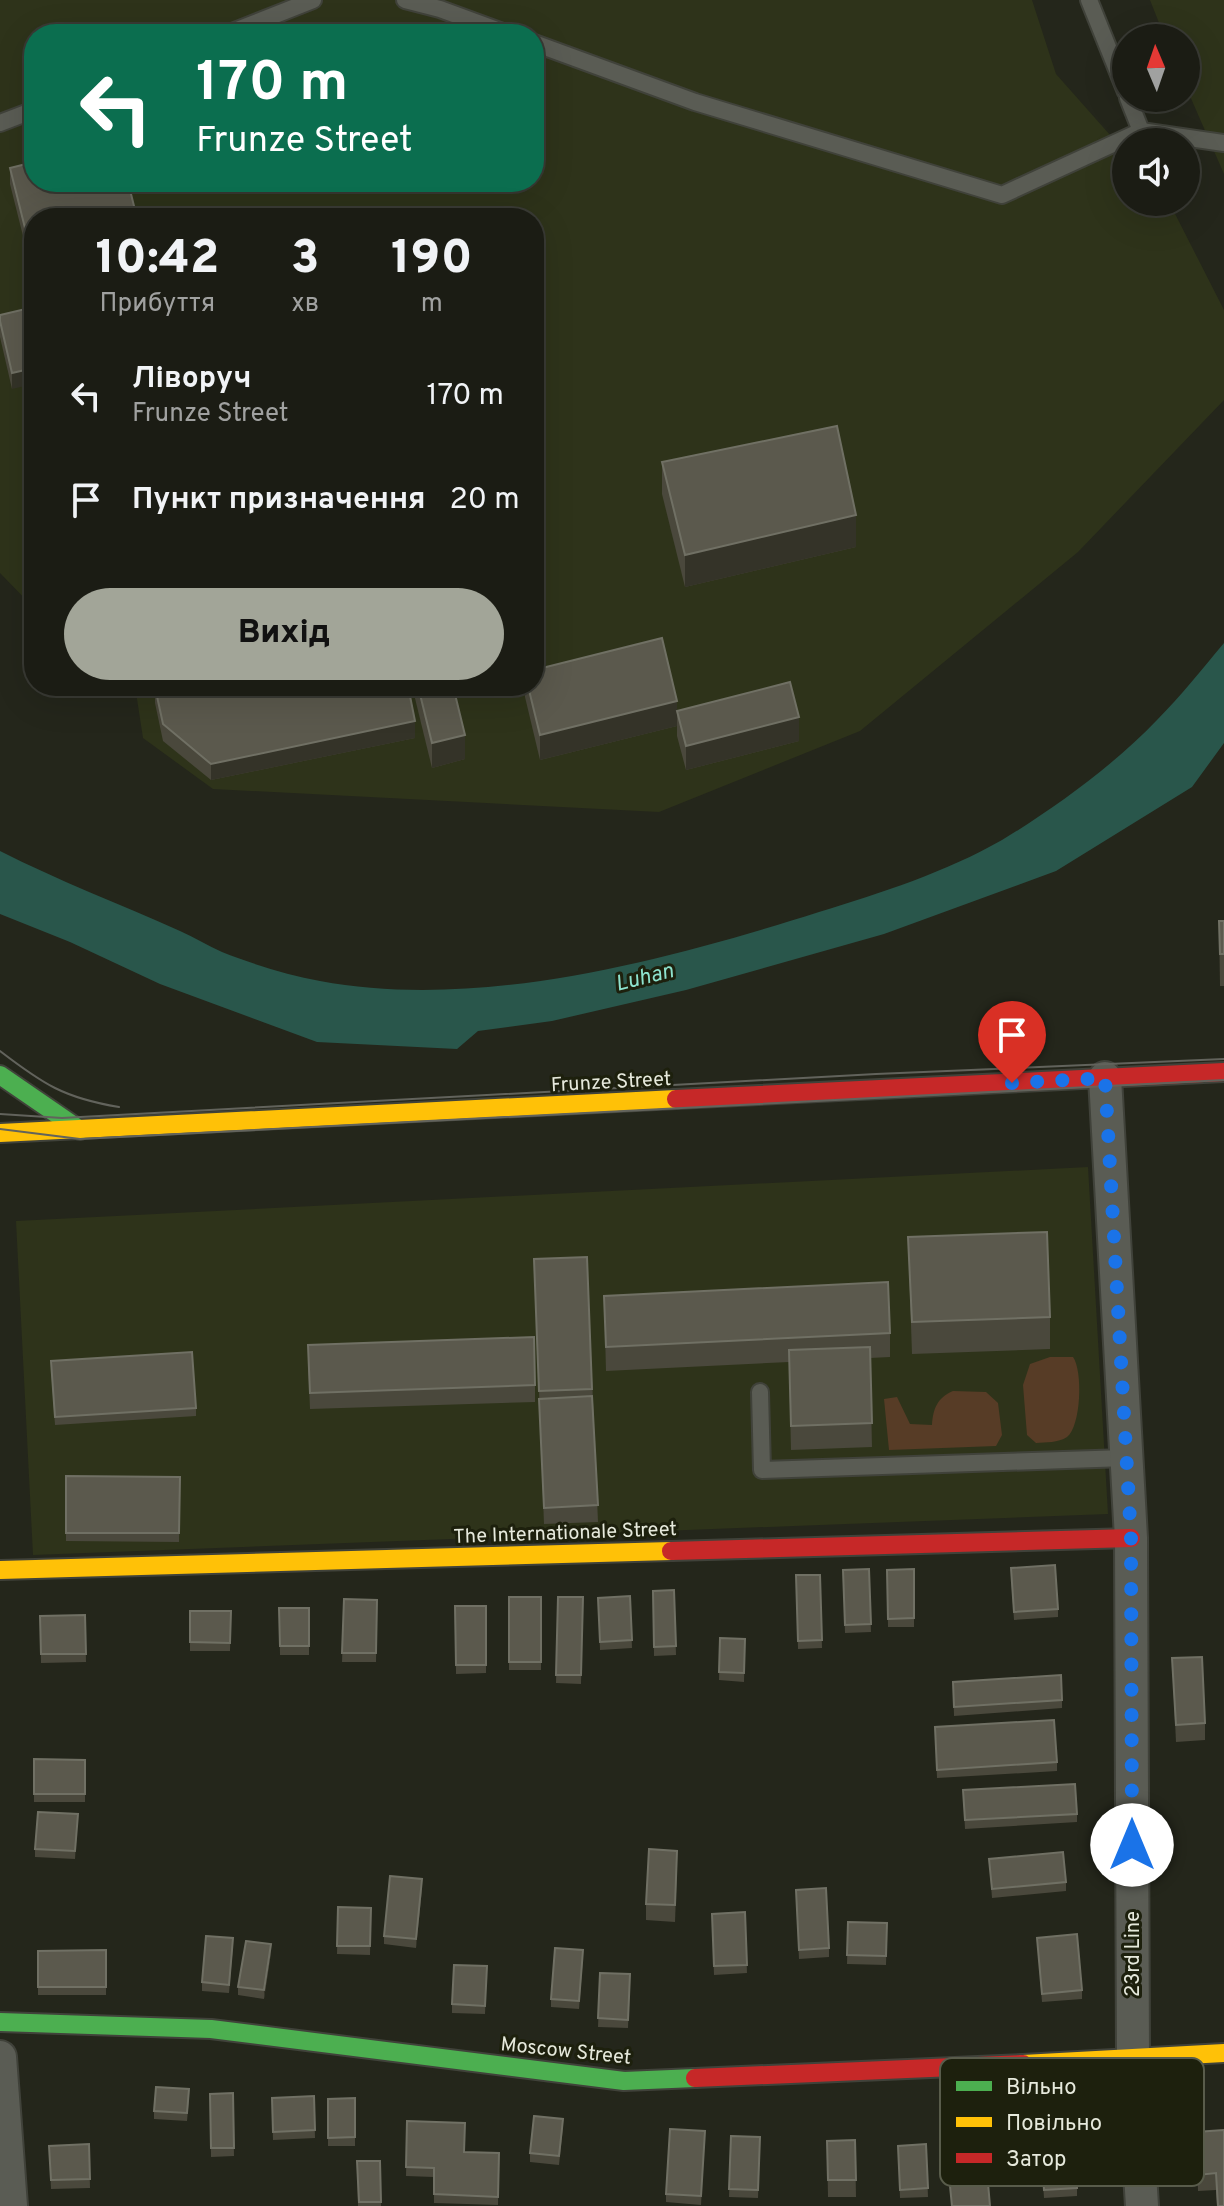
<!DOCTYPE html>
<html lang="uk">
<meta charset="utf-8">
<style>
:root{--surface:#1b1c14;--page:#282922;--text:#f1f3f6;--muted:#a0a1a0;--line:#393a34;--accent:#a2a598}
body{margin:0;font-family:Overpass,sans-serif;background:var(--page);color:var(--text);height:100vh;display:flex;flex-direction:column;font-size:30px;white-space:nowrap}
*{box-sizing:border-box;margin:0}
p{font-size:26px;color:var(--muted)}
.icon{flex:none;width:44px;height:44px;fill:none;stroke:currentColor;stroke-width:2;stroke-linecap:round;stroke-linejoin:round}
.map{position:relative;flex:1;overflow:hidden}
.details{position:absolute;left:24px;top:208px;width:520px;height:488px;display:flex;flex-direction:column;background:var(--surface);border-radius:32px;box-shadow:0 8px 32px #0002,0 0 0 2px var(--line)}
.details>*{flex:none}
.top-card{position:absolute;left:24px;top:24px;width:520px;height:168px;border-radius:32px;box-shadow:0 8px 32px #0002,0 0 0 2px var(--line);background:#0b6e4f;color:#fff;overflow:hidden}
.needle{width:52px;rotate:358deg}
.fabs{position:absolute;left:1112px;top:24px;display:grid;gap:16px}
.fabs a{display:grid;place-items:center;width:88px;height:88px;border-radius:50%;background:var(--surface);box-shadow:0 8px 32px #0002,0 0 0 2px var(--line);font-size:40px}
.pin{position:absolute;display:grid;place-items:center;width:68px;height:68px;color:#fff;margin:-82px -34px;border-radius:50% 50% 50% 0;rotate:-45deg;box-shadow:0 0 8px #0007}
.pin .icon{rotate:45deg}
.me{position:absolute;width:88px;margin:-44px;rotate:0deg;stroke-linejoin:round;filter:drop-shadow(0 0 6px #0008)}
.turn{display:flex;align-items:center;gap:28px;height:168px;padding:0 40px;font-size:36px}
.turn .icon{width:104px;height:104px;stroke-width:2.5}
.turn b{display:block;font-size:56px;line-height:68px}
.eta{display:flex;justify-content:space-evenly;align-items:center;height:136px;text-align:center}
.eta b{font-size:48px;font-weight:800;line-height:56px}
.button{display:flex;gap:16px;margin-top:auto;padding:16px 40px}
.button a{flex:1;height:92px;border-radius:48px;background:var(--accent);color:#111;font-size:32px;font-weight:800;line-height:92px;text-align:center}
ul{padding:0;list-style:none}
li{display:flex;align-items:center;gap:24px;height:104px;padding:0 40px}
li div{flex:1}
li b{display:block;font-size:30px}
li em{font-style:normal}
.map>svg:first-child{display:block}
.built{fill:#2e331a;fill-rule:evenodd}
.green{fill:#573c26}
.water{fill:#29564b}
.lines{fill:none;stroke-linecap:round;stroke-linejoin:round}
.lane-casing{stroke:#40423a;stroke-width:20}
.street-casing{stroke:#40423a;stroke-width:36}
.fast-casing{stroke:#40423a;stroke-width:22}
.slow-casing{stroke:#40423a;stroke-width:22}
.jam-casing{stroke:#40423a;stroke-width:22}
.lane{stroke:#5a5c54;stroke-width:16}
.street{stroke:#5a5c54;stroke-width:32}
.fast{stroke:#4caf50;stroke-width:18}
.slow{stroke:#ffc107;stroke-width:18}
.jam{stroke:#c62828;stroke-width:18}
.tram{stroke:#62635c;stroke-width:2}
.wall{fill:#4a483c}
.shaded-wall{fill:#343328}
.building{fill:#5b594d;stroke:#707064;stroke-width:2}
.route{stroke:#1a73e8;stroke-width:14;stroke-dasharray:0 25.2}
.labels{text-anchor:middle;stroke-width:6;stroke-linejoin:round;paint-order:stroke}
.street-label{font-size:20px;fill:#e6e9dc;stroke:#1d200d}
.water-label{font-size:22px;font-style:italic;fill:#8ee3ce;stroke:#1d200d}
.key{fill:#1d200d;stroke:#595c4b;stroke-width:2}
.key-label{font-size:22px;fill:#e6e9dc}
</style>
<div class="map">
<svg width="1224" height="2206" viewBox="0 0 1224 2206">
<rect width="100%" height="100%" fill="#24261b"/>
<g class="built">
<path d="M 0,0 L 1032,0 L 1056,74 L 1126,153 L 1126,202 L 1169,202 L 1224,310 L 1224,400 L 1078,552 L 860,731 L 659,812 L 213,789 L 143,738 L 135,686 L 534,686 L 534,218 L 34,218 L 34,608 L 0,573 ZM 34,34 L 534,34 L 534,182 L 34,182 Z"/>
<path d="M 1150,0 L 1224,0 L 1224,174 L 1186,87 L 1186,38 L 1165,38 Z"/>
<path d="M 1088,1167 L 1108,1514 L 33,1555 L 16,1221 Z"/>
</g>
<g class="green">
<path d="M 1050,1357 L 1073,1357 C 1083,1371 1081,1426 1067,1437 C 1058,1443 1046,1442 1036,1443 L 1027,1435 L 1023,1385 L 1030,1364 Z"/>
<path d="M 953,1391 L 986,1392 L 998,1403 L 1002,1435 L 996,1446 L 889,1450 L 884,1399 L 897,1397 L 910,1424 L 932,1425 C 933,1409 937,1398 953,1391 Z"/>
</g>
<path class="water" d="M 1224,643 L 1224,743 L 1192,787 L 1056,871 L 884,934 L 686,990 L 552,1021 L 478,1031 L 457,1049 L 317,1042 L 160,984 L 70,942 L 0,914 L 0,851 C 59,881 120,904 180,931 C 194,937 208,946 222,952 C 252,964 288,975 320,981 C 480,1011 667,960 819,912 C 881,893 946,872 1002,840 C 1055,808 1114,765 1157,720 C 1181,696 1202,669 1224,643 Z"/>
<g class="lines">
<g class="lane-casing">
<g id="lane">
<path d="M 405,0 L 440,9 L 508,34"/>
<path d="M 1089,0 L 1126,92"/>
<path d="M 227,34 L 313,0"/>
<path d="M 534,43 L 695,102 L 1002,195 L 1141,131 L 1224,143"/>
<path d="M 1128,98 L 1141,131"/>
<path d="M 0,123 L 34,110"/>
<path d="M 760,1392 L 762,1470 L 1126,1458"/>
</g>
</g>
<g class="street-casing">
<g id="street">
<path d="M 1105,1078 L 1131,1538 L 1133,2059 L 1142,2206"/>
<path d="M 0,2057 L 11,2206"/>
</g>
</g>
<g class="fast-casing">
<g id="fast">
<path d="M 0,1075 L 80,1130"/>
<path d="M 0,2022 L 211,2029 L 624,2081 L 695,2078"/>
</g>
</g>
<g class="slow-casing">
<g id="slow">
<path d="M 0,1133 L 676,1099"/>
<path d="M 0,1570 L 671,1551"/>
<path d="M 1023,2064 L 1224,2053"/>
</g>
</g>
<g class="jam-casing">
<g id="jam">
<path d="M 676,1099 L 1224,1072"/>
<path d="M 671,1551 L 1131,1538"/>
<path d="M 695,2078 L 1023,2064"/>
</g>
</g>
<use href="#lane" class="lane"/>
<use href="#street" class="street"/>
<use href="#fast" class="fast"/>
<use href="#slow" class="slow"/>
<use href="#jam" class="jam"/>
<g class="tram">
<path d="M 0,1051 C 43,1084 64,1098 119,1107"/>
<path d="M 0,1114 L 62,1118 L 876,1074 L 1224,1059"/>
<path d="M 0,1129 L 80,1139 L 1224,1080"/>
</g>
</g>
<g class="wall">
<path d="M 10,168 L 34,218 L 34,280 L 10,184 Z"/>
<path d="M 34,307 L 12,389 L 0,337 L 0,315 Z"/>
<path d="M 662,462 L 856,547 L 685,587 L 662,494 Z"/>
<path d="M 147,686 L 408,686 L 415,738 L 211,780 L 163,741 L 155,703 L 155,687 L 148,688 Z"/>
<path d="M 412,686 L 453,686 L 465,759 L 432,768 Z"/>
<path d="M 525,686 L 534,686 L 677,711 L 799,741 L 686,770 L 677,736 L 677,726 L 540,760 L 525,697 Z"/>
<path d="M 1219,921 L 1224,921 L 1224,986 L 1220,986 Z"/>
<path d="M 908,1237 L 1050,1317 L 1050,1349 L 912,1354 Z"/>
<path d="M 587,1257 L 598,1522 L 544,1524 L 534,1259 Z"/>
<path d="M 604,1296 L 890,1333 L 890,1357 L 870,1358 L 872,1447 L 791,1450 L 789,1362 L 606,1371 Z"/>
<path d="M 308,1361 L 535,1385 L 535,1402 L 310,1409 Z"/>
<path d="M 51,1369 L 196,1408 L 196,1416 L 55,1425 Z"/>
<path d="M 66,1476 L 180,1477 L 179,1542 L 66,1541 Z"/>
<path d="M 869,1569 L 871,1632 L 845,1633 L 843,1570 Z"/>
<path d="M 914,1569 L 914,1627 L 888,1627 L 887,1570 Z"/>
<path d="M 796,1575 L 820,1575 L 822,1648 L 798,1649 Z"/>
<path d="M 1011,1576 L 1058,1609 L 1058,1617 L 1014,1620 Z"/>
<path d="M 674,1590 L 676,1655 L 654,1656 L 653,1591 Z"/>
<path d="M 630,1596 L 632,1648 L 600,1650 L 598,1598 Z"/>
<rect x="509" y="1597" width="32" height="73"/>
<path d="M 558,1597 L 583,1597 L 581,1684 L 556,1683 Z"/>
<path d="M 344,1599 L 377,1600 L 376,1662 L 342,1662 Z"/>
<path d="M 455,1606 L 486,1606 L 486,1673 L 456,1674 Z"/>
<path d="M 279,1608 L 309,1608 L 309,1655 L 280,1655 Z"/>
<path d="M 190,1611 L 231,1611 L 230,1651 L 190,1651 Z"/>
<path d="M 85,1615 L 86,1662 L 41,1663 L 40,1616 Z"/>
<path d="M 720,1638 L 745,1639 L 744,1682 L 719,1680 Z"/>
<path d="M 1172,1658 L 1205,1723 L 1205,1740 L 1176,1742 Z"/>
<path d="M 953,1682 L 1062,1700 L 1062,1708 L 954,1716 Z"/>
<path d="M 935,1727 L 1057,1762 L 1057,1771 L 937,1778 Z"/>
<path d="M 34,1759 L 85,1760 L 85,1802 L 34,1802 Z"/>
<path d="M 963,1790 L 1077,1814 L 1077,1822 L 965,1829 Z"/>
<path d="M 78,1814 L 75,1859 L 35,1857 L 35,1849 Z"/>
<path d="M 989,1859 L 1066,1882 L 1066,1891 L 992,1898 Z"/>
<path d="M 677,1868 L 675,1922 L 646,1920 L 646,1904 Z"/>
<path d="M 422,1888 L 416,1948 L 384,1944 L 384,1936 Z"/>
<path d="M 796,1898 L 829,1948 L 829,1957 L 799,1959 Z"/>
<path d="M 338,1907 L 371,1908 L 370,1955 L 337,1954 Z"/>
<path d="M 745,1912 L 747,1973 L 714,1975 L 712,1914 Z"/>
<path d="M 848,1922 L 887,1923 L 886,1965 L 847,1964 Z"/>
<path d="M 1037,1938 L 1082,1990 L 1082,1999 L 1042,2002 Z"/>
<path d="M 233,1946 L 229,1993 L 202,1991 L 202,1982 Z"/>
<path d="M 106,1950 L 106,1995 L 38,1995 L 38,1951 Z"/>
<path d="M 271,1953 L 264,1999 L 238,1995 L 238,1987 Z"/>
<path d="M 583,1958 L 579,2009 L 551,2007 L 551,1999 Z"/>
<path d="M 487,1966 L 485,2014 L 452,2013 L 452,2004 Z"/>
<path d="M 600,1973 L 630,1974 L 628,2028 L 598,2027 Z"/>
<path d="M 233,2093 L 234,2156 L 211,2157 L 210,2094 Z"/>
<path d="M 314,2096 L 315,2138 L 273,2140 L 272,2098 Z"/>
<path d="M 189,2098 L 187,2121 L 154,2119 L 154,2111 Z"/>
<path d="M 355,2098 L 355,2146 L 328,2146 L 328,2099 Z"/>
<path d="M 407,2121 L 465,2152 L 499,2153 L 498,2205 L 434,2203 L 434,2177 L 406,2176 Z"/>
<path d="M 1039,2125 L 1077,2188 L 1077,2196 L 1044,2198 Z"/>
<path d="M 563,2127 L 559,2165 L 530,2162 L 530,2153 Z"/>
<path d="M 1224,2130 L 1224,2206 L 1217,2206 L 1216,2190 L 1198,2191 L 1196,2132 Z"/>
<path d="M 705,2131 L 701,2205 L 666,2202 L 666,2194 Z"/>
<path d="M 731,2136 L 760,2137 L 758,2198 L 729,2197 Z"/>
<path d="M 855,2140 L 856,2197 L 828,2197 L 827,2141 Z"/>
<path d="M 89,2144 L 90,2188 L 51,2189 L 49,2146 Z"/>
<path d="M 926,2144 L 928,2197 L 900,2198 L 898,2146 Z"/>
<path d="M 357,2161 L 380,2161 L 381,2206 L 358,2206 Z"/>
</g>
<g class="shaded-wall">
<path d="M 34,368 L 34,384 L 12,389 L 12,373 Z"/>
<path d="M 856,515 L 856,547 L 685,587 L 685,555 Z"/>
<path d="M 677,701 L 677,726 L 540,760 L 540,735 Z"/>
<path d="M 799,717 L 799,741 L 686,770 L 686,746 Z"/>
<path d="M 415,721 L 415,738 L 211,780 L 211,764 Z"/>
<path d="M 465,735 L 465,759 L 432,768 L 432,743 Z"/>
<path d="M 422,1879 L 422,1888 L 416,1948 L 416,1939 Z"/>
<path d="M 271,1944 L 271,1953 L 264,1999 L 264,1990 Z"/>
</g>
<g class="building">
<path d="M 34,162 L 34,182 L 128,182 L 137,218 L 34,218 L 34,264 L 10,168 Z"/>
<path d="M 34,307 L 34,368 L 12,373 L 0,321 L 0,315 Z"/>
<path d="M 837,426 L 856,515 L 685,555 L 662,462 Z"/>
<path d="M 662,638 L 677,701 L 540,735 L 528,686 L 534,686 L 534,670 Z"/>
<path d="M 790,682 L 799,717 L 686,746 L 677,711 Z"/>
<path d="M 157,686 L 408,686 L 415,721 L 211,764 L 163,724 L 155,687 Z"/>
<path d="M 418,686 L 453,686 L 465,735 L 432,743 Z"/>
<path d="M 1219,921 L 1224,921 L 1224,954 L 1220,954 Z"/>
<path d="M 1047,1232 L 1050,1317 L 912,1322 L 908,1237 Z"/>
<path d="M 587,1257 L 592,1389 L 539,1391 L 534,1259 Z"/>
<path d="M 888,1282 L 890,1333 L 606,1347 L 604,1296 Z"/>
<path d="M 534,1337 L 535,1385 L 310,1393 L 308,1345 Z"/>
<path d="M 870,1347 L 872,1423 L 791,1426 L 789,1350 Z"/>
<path d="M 192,1352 L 196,1408 L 55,1417 L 51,1361 Z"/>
<path d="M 592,1396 L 598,1505 L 544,1508 L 539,1399 Z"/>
<path d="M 66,1476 L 180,1477 L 179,1533 L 66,1533 Z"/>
<path d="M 1055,1565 L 1058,1609 L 1014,1612 L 1011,1568 Z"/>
<path d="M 869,1569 L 871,1624 L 845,1625 L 843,1570 Z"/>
<path d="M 914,1569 L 914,1618 L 888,1619 L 887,1570 Z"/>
<path d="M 796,1575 L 820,1575 L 822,1640 L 798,1641 Z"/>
<path d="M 674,1590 L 676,1646 L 654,1647 L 653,1591 Z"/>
<path d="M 630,1596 L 632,1640 L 600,1642 L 598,1598 Z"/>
<rect x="509" y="1597" width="32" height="65"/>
<path d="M 558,1597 L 583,1597 L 581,1675 L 556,1675 Z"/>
<path d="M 344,1599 L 377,1600 L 376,1653 L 342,1653 Z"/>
<path d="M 455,1606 L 486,1606 L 486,1665 L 456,1665 Z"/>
<path d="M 279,1608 L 309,1608 L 309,1646 L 280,1646 Z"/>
<path d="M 190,1611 L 231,1611 L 230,1643 L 190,1642 Z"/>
<path d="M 85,1615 L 86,1654 L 41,1654 L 40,1616 Z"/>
<path d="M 720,1638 L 745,1639 L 744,1673 L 719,1672 Z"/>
<path d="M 1202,1657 L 1205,1723 L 1176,1725 L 1172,1658 Z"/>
<path d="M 1061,1675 L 1062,1700 L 954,1707 L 953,1682 Z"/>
<path d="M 1054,1720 L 1057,1762 L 937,1770 L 935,1727 Z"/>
<path d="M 34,1759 L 85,1760 L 85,1794 L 34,1794 Z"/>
<path d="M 1075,1784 L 1077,1814 L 965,1820 L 963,1790 Z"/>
<path d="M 38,1812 L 78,1814 L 75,1851 L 35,1849 Z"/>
<path d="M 649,1849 L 677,1851 L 675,1905 L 646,1904 Z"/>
<path d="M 1063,1852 L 1066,1882 L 992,1889 L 989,1859 Z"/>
<path d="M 390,1876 L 422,1879 L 416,1939 L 384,1936 Z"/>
<path d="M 826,1888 L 829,1948 L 799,1950 L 796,1890 Z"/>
<path d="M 338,1907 L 371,1908 L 370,1946 L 337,1946 Z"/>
<path d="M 745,1912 L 747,1965 L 714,1966 L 712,1914 Z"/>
<path d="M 848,1922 L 887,1923 L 886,1956 L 847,1955 Z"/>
<path d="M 1077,1934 L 1082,1990 L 1042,1994 L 1037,1938 Z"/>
<path d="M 206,1936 L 233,1938 L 229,1985 L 202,1982 Z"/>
<path d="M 246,1941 L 271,1944 L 264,1990 L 238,1987 Z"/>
<path d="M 555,1948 L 583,1950 L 579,2001 L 551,1999 Z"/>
<path d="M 106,1950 L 106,1987 L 38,1987 L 38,1951 Z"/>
<path d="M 454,1965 L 487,1966 L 485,2006 L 452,2004 Z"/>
<path d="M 600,1973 L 630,1974 L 628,2020 L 598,2018 Z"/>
<path d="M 156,2087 L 189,2089 L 187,2113 L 154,2111 Z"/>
<path d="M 233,2093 L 234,2148 L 211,2148 L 210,2094 Z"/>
<path d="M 314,2096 L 315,2130 L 273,2132 L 272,2098 Z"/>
<path d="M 355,2098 L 355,2137 L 328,2138 L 328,2099 Z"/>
<path d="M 1073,2115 L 1077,2188 L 1044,2190 L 1039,2117 Z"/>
<path d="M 534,2116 L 563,2119 L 559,2156 L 530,2153 Z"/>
<path d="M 407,2121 L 465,2123 L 464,2152 L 499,2153 L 498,2197 L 434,2194 L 434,2168 L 406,2167 Z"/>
<path d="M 670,2129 L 705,2131 L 701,2196 L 666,2194 Z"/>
<path d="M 1224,2130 L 1224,2206 L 1218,2206 L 1216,2173 L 1198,2175 L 1196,2132 Z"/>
<path d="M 731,2136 L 760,2137 L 758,2190 L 729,2189 Z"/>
<path d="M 855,2140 L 856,2180 L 828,2180 L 827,2141 Z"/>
<path d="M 89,2144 L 90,2179 L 51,2180 L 49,2146 Z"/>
<path d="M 926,2144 L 928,2188 L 900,2190 L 898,2146 Z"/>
<path d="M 357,2161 L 380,2161 L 381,2202 L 359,2202 Z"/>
<path d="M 988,2183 L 990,2206 L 952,2206 L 950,2186 Z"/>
</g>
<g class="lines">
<path class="route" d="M 1012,1083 L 1105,1078 L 1131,1538 L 1132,1845"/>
</g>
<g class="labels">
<g class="street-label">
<text transform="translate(611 1081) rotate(-3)" y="7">Frunze Street</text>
<text transform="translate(565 1532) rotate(-2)" y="7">The Internationale Street</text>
<text transform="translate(1132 1954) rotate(-90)" y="7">23rd Line</text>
<text transform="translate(566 2050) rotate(6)" y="7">Moscow Street</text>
</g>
<g class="water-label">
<text transform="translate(644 976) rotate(-14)" y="8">Luhan</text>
</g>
</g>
<rect x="940" y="2058" width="264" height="128" rx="12" class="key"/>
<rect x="956" y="2081" width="36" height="10" fill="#4caf50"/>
<rect x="956" y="2117" width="36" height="10" fill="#ffc107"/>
<rect x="956" y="2153" width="36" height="10" fill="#c62828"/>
<g class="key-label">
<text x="1006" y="2094">Вільно</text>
<text x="1006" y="2130">Повільно</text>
<text x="1006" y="2166">Затор</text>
</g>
</svg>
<div class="fabs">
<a><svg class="needle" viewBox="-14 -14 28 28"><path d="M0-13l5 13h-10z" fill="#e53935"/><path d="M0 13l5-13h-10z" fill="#a0a1a0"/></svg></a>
<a><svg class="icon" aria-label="sound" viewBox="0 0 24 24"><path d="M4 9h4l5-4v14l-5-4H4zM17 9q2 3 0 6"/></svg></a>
</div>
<div class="pin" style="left:1012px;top:1083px;background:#d93025"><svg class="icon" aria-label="arrive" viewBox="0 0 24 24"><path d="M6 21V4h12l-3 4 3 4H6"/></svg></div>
<svg class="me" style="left:1132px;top:1845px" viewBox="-20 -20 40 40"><circle r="19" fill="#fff"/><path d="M0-13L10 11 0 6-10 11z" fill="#1a73e8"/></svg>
<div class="top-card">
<div class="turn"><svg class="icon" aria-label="left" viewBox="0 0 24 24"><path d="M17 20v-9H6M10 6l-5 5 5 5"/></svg><div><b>170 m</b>Frunze Street</div></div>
</div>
<section class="details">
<div class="eta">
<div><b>10:42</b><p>Прибуття</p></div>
<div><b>3</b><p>хв</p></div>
<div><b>190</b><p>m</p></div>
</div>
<ul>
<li><svg class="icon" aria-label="left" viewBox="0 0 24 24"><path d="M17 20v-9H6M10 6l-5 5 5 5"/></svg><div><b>Ліворуч</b><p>Frunze Street</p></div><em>170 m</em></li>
<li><svg class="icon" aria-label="arrive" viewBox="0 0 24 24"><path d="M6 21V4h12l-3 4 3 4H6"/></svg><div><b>Пункт призначення</b></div><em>20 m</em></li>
</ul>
<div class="button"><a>Вихід</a></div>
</section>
</div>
